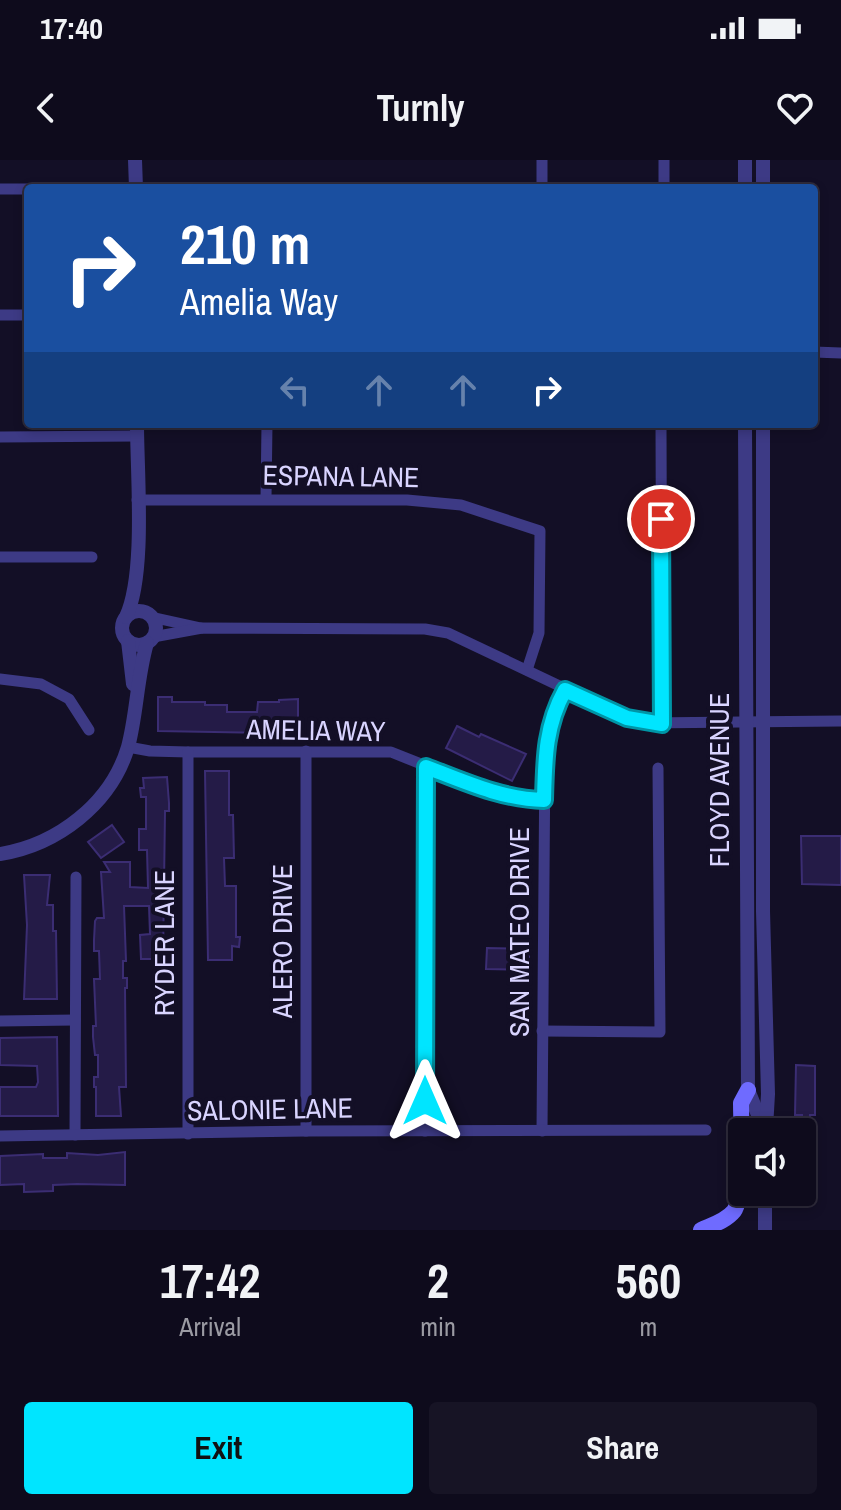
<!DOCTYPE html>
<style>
:root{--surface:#0e0b1c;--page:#171425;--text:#f1f3f6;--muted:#9b9ba3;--line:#2e2b3b;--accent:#00e5ff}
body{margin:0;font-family:"Archivo Narrow",sans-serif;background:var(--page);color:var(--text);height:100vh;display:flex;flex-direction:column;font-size:30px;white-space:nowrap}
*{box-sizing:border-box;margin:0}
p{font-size:26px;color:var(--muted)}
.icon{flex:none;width:44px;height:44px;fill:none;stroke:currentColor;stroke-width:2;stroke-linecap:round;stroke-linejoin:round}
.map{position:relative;height:1070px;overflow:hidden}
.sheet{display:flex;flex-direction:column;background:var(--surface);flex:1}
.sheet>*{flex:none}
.guide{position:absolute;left:24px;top:24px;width:794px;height:244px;border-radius:8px;box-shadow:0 4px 12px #0003,0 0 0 2px var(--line);background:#1a4fa0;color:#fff;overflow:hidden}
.buttons{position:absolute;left:728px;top:958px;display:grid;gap:16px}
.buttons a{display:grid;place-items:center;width:88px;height:88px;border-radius:8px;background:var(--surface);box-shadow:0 4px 12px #0003,0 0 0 2px var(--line);font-size:40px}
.pin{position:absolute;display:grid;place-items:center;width:68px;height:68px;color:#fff;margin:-34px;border:4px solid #fff;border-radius:50%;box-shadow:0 2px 8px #0007}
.me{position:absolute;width:88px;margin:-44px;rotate:0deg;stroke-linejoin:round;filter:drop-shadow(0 0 6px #0008)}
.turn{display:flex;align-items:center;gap:28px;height:168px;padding:0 24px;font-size:36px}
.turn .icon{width:104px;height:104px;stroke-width:2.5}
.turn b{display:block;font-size:56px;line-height:68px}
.lanes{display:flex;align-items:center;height:76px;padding:0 24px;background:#0003;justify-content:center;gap:40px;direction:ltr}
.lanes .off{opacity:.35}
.eta{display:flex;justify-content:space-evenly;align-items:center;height:136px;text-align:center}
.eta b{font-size:48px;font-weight:700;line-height:56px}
.primary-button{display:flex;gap:16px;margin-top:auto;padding:16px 24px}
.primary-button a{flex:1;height:92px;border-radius:8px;background:var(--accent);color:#111;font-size:32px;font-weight:700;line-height:92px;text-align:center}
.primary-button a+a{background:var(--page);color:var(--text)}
.status{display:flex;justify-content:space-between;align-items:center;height:56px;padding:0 40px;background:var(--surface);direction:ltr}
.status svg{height:22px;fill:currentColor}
header{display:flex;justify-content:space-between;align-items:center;height:104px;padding:0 24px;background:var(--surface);font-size:36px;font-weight:700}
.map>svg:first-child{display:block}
.building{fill:#241b47;stroke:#3b2d73;stroke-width:2}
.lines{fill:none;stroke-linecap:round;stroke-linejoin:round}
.minor{stroke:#3d3a85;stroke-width:11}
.tertiary{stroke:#3d3a85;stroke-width:14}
.secondary{stroke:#6f6bff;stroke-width:16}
.route-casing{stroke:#0095a6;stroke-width:20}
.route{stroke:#00e5ff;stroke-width:14}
.labels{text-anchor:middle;stroke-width:8;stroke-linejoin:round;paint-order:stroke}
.street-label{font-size:28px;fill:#d9d4ff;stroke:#130f26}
</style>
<div class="status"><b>17:40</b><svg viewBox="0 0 49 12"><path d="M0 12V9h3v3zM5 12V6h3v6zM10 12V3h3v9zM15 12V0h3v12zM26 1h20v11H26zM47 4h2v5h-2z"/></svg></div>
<header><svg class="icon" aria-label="back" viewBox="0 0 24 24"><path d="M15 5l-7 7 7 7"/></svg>Turnly<svg class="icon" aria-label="heart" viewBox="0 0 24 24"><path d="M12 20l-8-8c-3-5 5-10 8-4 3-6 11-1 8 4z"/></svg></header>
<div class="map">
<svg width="841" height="1070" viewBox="0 0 841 1070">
<rect width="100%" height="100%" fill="#130f26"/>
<g class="building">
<path d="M 158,537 L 172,537 L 172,542 L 205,542 L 205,545 L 227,545 L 227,552 L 257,552 L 258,542 L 279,542 L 279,540 L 298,539 L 298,566 L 292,566 L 292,572 L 275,573 L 158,571 Z"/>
<path d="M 457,566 L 479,577 L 481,574 L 526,594 L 512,621 L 446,588 Z"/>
<path d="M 205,611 L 229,611 L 229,655 L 233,655 L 234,698 L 224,698 L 225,726 L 236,726 L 236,777 L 240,777 L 239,787 L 232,786 L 232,800 L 208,800 Z"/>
<path d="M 167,617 L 169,643 L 169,651 L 165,651 L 163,799 L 141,799 L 140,775 L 150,774 L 149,746 L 124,746 L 126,801 L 123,801 L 123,818 L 127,818 L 127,828 L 125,828 L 126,927 L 119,927 L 121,956 L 96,956 L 96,927 L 94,927 L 94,917 L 98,917 L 98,895 L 95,895 L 93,877 L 93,866 L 96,866 L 94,819 L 100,819 L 99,791 L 94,791 L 94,780 L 95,761 L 97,758 L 104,758 L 101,712 L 110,712 L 104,702 L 130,702 L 130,727 L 148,728 L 147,690 L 139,690 L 139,669 L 146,669 L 146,637 L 141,637 L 140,628 L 144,628 L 143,618 Z"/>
<path d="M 112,665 L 124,682 L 101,698 L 88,682 Z"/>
<path d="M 801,676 L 841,676 L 841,725 L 802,724 Z"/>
<path d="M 24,715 L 50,715 L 47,745 L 53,745 L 53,771 L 56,771 L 57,839 L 24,839 L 27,765 Z"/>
<path d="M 487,788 L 529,789 L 529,810 L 486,809 Z"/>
<path d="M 57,877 L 58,956 L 0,956 L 0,927 L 36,927 L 38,922 L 37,906 L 0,905 L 0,878 Z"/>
<path d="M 796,905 L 815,906 L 815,955 L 810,955 L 808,972 L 802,971 L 802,955 L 795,955 Z"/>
<path d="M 125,992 L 125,1025 L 77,1024 L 53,1025 L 53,1031 L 24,1032 L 24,1024 L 0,1025 L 0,996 L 43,994 L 43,998 L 67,998 L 67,993 L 98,995 Z"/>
<path d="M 817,1002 L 816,1040 L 802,1040 L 802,1003 Z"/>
</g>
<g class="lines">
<g class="minor">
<path d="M 664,0 L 664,28"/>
<path d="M 542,28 L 542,0"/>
<path d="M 0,29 L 28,29"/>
<path d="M 0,155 L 28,155"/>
<path d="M 814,192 L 841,193"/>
<path d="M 661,264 L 662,564"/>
<path d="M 0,277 L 137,276"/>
<path d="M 266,338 L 267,264"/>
<path d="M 137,340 L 407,340 L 461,345 L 540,371 L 539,473 L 527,510"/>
<path d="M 0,397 L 92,397"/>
<path d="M 151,457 L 201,468"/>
<path d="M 153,477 L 202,468 L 425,469 L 448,473 L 627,558 L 647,563 L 841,561"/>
<path d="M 0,519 L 41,524 L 69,539 L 89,570"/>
<path d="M 128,587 L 150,591 L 188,592 L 391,592 L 494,633 L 521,639 L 544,640"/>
<path d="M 306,591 L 306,971"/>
<path d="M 188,592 L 188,974"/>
<path d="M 0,861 L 75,860"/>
<path d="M 542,871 L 660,872 L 658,608"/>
<path d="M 425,971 L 426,607"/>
<path d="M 542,971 L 545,589 L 549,566 L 565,530"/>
<path d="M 75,975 L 76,717"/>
<path d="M 0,976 L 306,971 L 706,970"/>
</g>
<g class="tertiary">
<path d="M 135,0 L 136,28"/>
<path d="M 745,0 L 745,28"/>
<path d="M 763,0 L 763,28"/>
<path d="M 745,264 L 748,930 L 765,972"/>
<path d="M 763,264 L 763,751 L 768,934 L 766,968"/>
<circle cx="139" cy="468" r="17"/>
<path d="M 126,457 C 146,414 137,314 137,264"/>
<path d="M 128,481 L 133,524"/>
<path d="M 0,694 C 57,685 111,644 128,587 C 137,553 137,517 147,483"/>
<path d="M 765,1070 L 765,1032"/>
</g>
<path class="secondary" d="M 701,1070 C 712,1065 726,1061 734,1051 C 745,1036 741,964 741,943 L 748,930"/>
</g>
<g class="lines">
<g class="route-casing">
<path id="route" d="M 425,941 L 426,607 C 465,622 502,639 544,640 C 545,600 545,566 565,530 L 627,558 L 662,564 L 661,359"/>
</g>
<use href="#route" class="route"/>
</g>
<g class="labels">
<g class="street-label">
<text transform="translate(341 316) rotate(1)" y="10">ESPANA LANE</text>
<text transform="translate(316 570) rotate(1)" y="10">AMELIA WAY</text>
<text transform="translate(719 620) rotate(-90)" y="10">FLOYD AVENUE</text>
<text transform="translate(519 772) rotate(-90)" y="10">SAN MATEO DRIVE</text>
<text transform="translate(282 781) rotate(-90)" y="10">ALERO DRIVE</text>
<text transform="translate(164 783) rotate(-90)" y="10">RYDER LANE</text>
<text transform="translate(270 949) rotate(-1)" y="10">SALONIE LANE</text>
</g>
</g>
</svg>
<div class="buttons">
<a><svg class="icon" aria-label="sound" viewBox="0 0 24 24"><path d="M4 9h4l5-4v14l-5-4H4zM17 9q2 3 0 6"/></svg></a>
</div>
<div class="pin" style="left:661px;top:359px;background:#d93025"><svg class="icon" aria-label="arrive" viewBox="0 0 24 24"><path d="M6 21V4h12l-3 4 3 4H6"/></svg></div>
<svg class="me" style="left:425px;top:941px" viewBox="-20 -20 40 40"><path d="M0-17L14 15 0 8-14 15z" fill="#00e5ff" stroke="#fff" stroke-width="4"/></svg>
<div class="guide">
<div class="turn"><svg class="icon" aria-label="right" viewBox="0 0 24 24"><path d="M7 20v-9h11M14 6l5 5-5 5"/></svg><div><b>210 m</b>Amelia Way</div></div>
<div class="lanes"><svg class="icon off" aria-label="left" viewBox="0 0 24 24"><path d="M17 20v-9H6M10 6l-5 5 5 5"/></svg><svg class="icon off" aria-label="ahead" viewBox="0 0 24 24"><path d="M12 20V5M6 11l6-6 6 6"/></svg><svg class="icon off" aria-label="ahead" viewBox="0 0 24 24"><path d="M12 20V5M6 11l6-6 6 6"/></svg><svg class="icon" aria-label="right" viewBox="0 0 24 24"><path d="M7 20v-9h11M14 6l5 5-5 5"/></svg></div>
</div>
</div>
<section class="sheet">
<div class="eta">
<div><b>17:42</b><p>Arrival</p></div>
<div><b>2</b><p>min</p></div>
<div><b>560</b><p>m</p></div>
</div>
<div class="primary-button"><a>Exit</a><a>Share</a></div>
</section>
